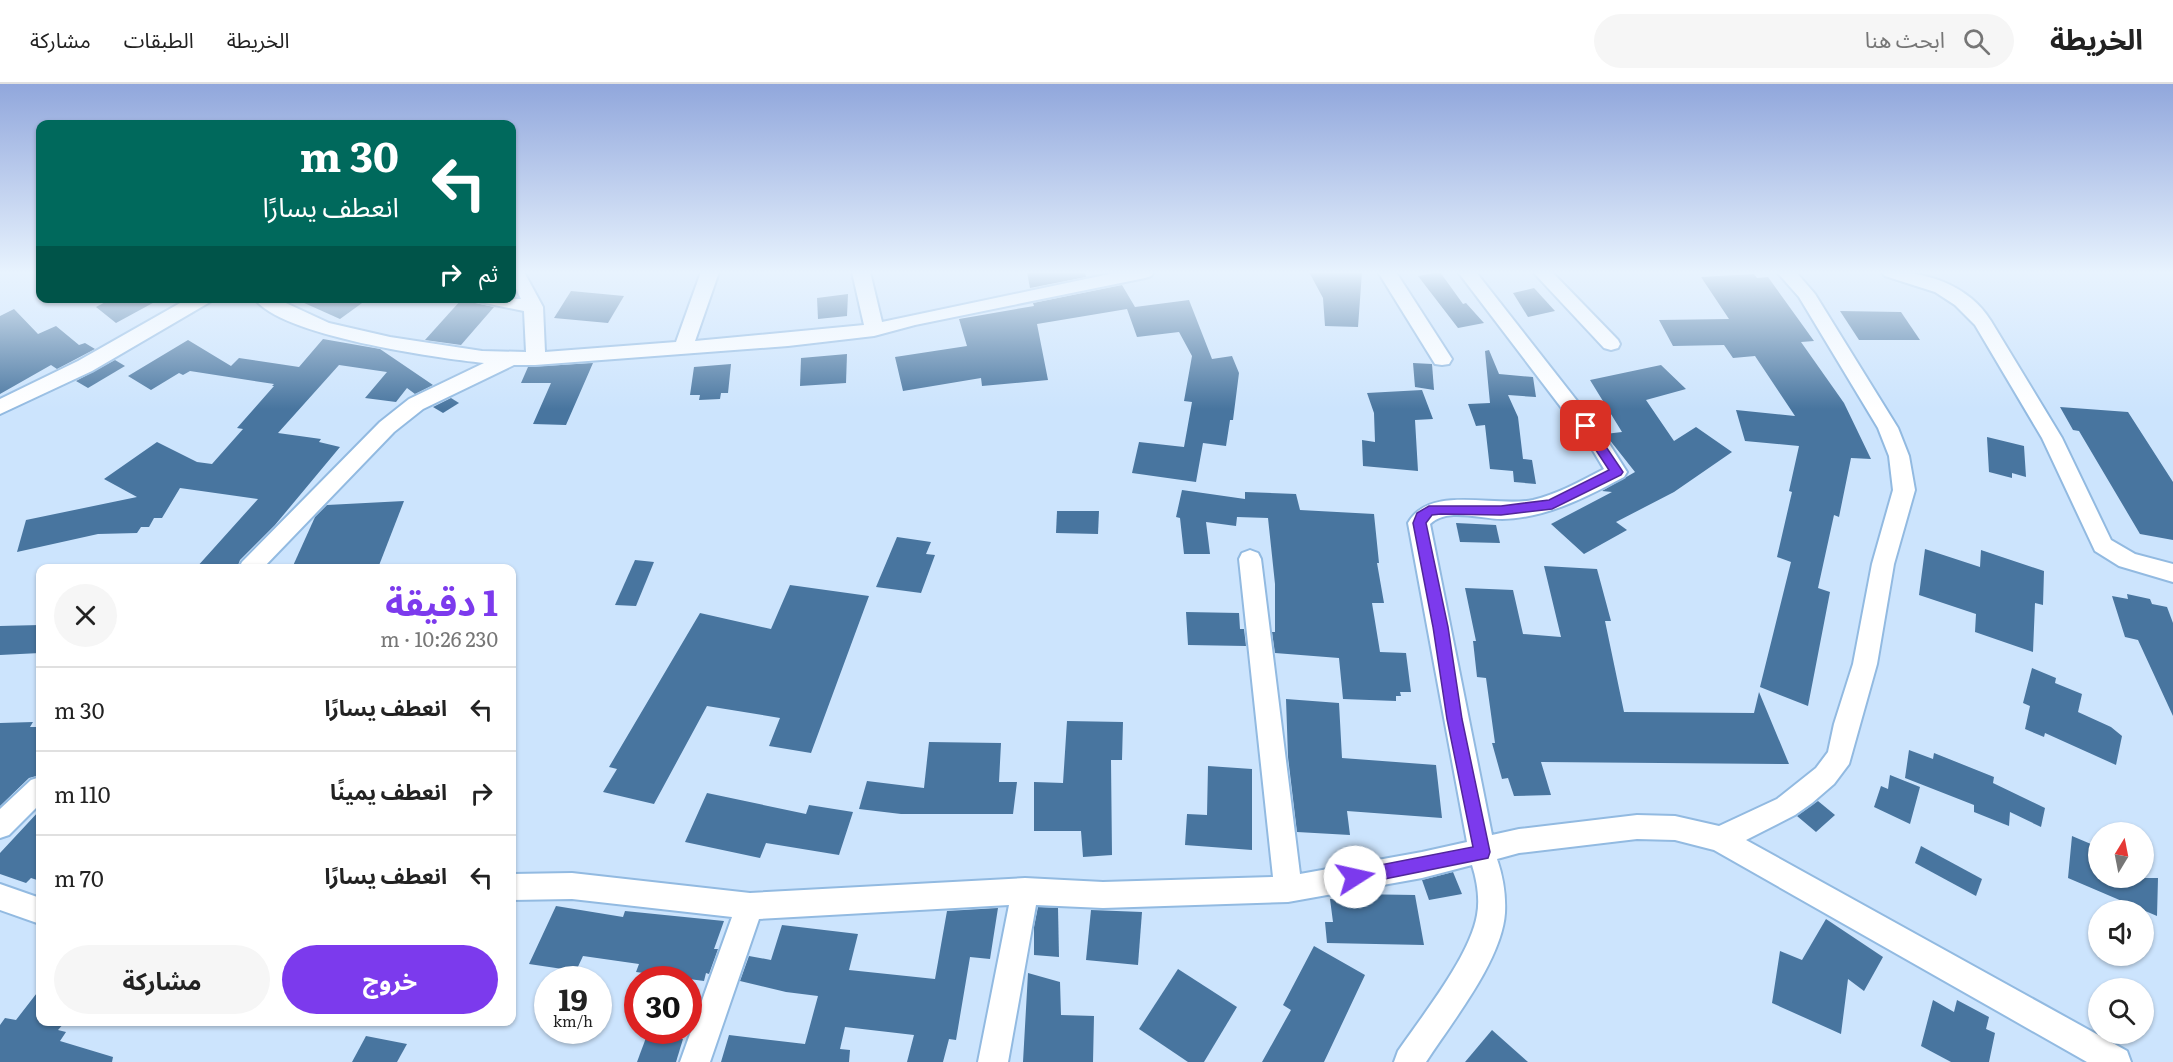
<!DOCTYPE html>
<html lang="ar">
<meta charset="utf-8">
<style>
:root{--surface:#fff;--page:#f6f6f6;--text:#222;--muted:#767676;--line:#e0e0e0;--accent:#7c3aed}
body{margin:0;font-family:Literata,"Noto Sans Arabic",serif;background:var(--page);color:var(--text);direction:rtl;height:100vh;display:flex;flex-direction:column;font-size:22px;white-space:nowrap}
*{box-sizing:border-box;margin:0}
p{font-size:20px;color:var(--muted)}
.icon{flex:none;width:33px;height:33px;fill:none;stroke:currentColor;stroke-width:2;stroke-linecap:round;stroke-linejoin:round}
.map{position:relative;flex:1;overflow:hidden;direction:ltr}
.panel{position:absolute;left:36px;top:480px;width:480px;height:462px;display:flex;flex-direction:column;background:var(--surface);border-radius:12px;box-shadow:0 2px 4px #0004;direction:rtl}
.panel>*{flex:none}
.banner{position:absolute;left:36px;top:36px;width:480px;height:183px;border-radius:12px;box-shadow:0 2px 4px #0004;direction:rtl;background:#00695c;color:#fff;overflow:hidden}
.needle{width:39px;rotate:10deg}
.fabs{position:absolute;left:2088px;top:738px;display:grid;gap:12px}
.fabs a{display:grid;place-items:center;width:66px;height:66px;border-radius:50%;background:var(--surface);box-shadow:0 2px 4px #0004;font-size:30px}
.speed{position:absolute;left:534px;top:882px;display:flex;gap:12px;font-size:30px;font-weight:700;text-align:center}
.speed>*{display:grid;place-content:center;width:78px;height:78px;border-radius:50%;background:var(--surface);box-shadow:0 2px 4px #0004;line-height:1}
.speed small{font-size:15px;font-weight:400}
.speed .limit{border:9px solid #d22;background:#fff;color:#111}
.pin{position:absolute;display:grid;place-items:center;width:51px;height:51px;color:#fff;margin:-26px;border-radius:12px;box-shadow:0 3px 9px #0006}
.me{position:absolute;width:66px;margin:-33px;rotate:80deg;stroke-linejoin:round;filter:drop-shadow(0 0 4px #0008)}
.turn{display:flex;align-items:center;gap:21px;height:126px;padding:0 18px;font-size:27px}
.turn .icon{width:78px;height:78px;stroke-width:2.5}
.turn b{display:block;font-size:42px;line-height:51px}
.then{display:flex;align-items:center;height:57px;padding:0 18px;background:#0003;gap:12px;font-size:22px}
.round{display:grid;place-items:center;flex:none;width:63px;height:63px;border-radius:32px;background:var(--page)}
.summary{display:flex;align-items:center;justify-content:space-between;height:102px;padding:0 18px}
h1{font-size:36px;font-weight:700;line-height:45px;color:var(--accent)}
.cta{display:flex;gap:12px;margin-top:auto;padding:12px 18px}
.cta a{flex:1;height:69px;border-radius:36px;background:var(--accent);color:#fff;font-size:24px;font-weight:700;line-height:69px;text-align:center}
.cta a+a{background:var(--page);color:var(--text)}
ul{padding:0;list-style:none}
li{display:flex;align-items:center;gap:18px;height:84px;padding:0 18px;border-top:2px solid var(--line)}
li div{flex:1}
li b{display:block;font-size:22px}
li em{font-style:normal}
header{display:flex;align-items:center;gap:36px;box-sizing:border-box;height:84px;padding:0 30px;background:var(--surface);border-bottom:2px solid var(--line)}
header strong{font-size:28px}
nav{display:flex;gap:33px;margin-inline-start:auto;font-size:21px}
.search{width:420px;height:54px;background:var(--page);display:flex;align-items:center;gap:15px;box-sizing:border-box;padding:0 21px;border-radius:33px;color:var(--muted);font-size:22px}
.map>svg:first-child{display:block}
.building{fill:#48759f}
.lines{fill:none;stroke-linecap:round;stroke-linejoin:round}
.street-casing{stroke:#92bae1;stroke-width:4}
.street{fill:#fff;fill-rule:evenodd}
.route{fill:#7c3aed;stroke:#51269a;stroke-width:1.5}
</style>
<header>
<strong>الخريطة</strong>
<div class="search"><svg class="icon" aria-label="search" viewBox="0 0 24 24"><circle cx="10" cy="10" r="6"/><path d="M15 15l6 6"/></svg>ابحث هنا</div>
<nav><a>الخريطة</a><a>الطبقات</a><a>مشاركة</a></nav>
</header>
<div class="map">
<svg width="2173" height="978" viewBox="0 0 2173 978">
<rect width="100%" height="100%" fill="#cce4fd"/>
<g class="building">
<path d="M 1027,188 L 1085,188 L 1086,193 L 1030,204 Z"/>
<path d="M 1309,188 L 1362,188 L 1358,243 L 1325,242 L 1323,214 Z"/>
<path d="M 1440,188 L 1463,220 L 1466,219 L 1484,239 L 1458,244 L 1418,192 Z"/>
<path d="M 1754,190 L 1757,194 L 1768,193 L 1814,257 L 1801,258 L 1844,319 L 1871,375 L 1851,374 L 1839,433 L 1834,431 L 1818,504 L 1830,508 L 1808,622 L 1760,603 L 1791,478 L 1777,473 L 1792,408 L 1789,407 L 1799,362 L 1745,357 L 1736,326 L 1795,332 L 1755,272 L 1733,274 L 1724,261 L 1673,262 L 1659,236 L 1729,235 L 1701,193 Z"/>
<path d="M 1122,201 L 1135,223 L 1189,216 L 1212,275 L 1232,272 L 1239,289 L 1233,336 L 1230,336 L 1226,362 L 1203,359 L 1196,398 L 1132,389 L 1139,358 L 1184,363 L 1192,318 L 1184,317 L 1192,272 L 1179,248 L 1137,253 L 1127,225 L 1037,240 L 1048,296 L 982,302 L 981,294 L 903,307 L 895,273 L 967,262 L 959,235 L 1034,222 L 1033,219 Z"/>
<path d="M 1534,204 L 1555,227 L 1528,233 L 1513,209 Z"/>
<path d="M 571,207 L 624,212 L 608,239 L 554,234 Z"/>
<path d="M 848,210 L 847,232 L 818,235 L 817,214 Z"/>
<path d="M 113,214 L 162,214 L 116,239 L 96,223 Z"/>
<path d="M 293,214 L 369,214 L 340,235 Z"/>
<path d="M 461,216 L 494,223 L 461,261 L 425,256 Z"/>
<path d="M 14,225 L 38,250 L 56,242 L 79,261 L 85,259 L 95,265 L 57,285 L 51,281 L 0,310 L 0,232 Z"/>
<path d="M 1840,227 L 1901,228 L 1920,256 L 1859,256 Z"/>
<path d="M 323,255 L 380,265 L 433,301 L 415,310 L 407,304 L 396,318 L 365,314 L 387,288 L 339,281 L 278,349 L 321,355 L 319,358 L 340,363 L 275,441 L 240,476 L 237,484 L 196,484 L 258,415 L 180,404 L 162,434 L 154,434 L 149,443 L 141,443 L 137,449 L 98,450 L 17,468 L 26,436 L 137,413 L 104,395 L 157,358 L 197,378 L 212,380 L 243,345 L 237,344 L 274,302 L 272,302 L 274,300 L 190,287 L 183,291 L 179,289 L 151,306 L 128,292 L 188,256 L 231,282 L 239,274 L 299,283 Z"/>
<path d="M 1489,266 L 1499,290 L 1533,293 L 1536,313 L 1508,311 L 1518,333 L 1523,375 L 1532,376 L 1536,400 L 1514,398 L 1513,387 L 1490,385 L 1485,341 L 1476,342 L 1468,320 L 1490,319 L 1485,267 Z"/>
<path d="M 847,270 L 846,299 L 800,302 L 801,274 Z"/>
<path d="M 115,276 L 125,282 L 88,304 L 76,297 Z"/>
<path d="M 593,279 L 566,341 L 533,340 L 551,299 L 521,299 L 528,283 Z"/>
<path d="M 1413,279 L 1432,280 L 1434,306 L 1415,303 Z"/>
<path d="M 731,280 L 728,309 L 721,309 L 720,315 L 699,316 L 700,311 L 690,311 L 694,283 Z"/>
<path d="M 1661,281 L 1686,305 L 1646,316 L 1674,357 L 1696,343 L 1732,368 L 1674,408 L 1616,438 L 1627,446 L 1584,470 L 1551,440 L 1612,408 L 1602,407 L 1635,388 L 1605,350 L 1622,348 L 1590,296 Z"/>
<path d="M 1422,306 L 1433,335 L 1415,336 L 1418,387 L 1363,382 L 1362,356 L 1375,358 L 1374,329 L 1367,309 Z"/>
<path d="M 451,314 L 459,319 L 443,329 L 433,323 Z"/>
<path d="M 2060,323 L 2128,328 L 2173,398 L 2173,456 L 2140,450 L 2079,347 L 2073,346 Z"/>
<path d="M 1987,353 L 2024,362 L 2026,393 L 2012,389 L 2012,394 L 1989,388 Z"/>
<path d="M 1182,406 L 1245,415 L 1245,408 L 1296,410 L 1300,426 L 1374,430 L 1379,479 L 1377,479 L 1384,519 L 1372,519 L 1380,568 L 1406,569 L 1411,608 L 1400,608 L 1401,612 L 1396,612 L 1396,617 L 1343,615 L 1339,574 L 1275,569 L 1272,548 L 1275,548 L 1275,500 L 1268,434 L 1237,433 L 1236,442 L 1206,438 L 1210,470 L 1184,470 L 1180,434 L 1176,433 Z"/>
<path d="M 404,417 L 378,484 L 292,484 L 315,433 L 327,421 Z"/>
<path d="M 1057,427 L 1099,427 L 1098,450 L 1056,449 Z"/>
<path d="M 1456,439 L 1496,441 L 1500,459 L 1460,458 Z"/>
<path d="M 897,453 L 931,458 L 926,470 L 935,471 L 921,509 L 876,503 Z"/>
<path d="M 1925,465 L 1980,483 L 1981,466 L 2044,487 L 2043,521 L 2035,519 L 2033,568 L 1975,548 L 1976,530 L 1919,511 Z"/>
<path d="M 635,476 L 654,478 L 636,522 L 615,521 Z"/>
<path d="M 1544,482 L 1597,485 L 1611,537 L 1605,537 L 1624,628 L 1754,629 L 1759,608 L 1789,680 L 1541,678 L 1551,711 L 1514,712 L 1508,694 L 1502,695 L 1492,659 L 1495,659 L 1486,594 L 1477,593 L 1473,557 L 1476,557 L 1465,504 L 1513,506 L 1523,550 L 1561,553 Z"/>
<path d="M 790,501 L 869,512 L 811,669 L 769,662 L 780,634 L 707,622 L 654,720 L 603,708 L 617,685 L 609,683 L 700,529 L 771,545 Z"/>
<path d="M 2127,510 L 2150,515 L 2152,520 L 2167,523 L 2173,539 L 2173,632 L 2138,556 L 2125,553 L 2112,512 L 2128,515 Z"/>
<path d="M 1186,528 L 1239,529 L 1240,545 L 1244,545 L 1246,562 L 1188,561 Z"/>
<path d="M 40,541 L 40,569 L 0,571 L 0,542 Z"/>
<path d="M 2032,584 L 2056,594 L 2055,599 L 2082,610 L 2078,628 L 2111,643 L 2122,652 L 2116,681 L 2045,649 L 2044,653 L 2025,645 L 2030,622 L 2023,619 Z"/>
<path d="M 1286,615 L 1339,619 L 1342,674 L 1436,681 L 1442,734 L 1347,727 L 1350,751 L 1297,748 L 1288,673 Z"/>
<path d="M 1067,637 L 1123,638 L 1122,676 L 1111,676 L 1112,771 L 1083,773 L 1081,747 L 1034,747 L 1034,698 L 1063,699 Z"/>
<path d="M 33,638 L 30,643 L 40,643 L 40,691 L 29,694 L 0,722 L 0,639 Z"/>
<path d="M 929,658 L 1001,659 L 999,698 L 1017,698 L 1013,730 L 901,730 L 859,725 L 867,697 L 924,704 Z"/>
<path d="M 1909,666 L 1933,675 L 1934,669 L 1994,693 L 1993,699 L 2045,724 L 2041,743 L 2010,728 L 2009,742 L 1974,728 L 1974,721 L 1905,694 Z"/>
<path d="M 1208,682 L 1252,685 L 1252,766 L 1185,761 L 1187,730 L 1207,731 Z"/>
<path d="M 1890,691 L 1920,703 L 1910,740 L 1874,723 L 1881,702 L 1888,705 Z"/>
<path d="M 707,709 L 806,730 L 809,721 L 853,728 L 839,771 L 766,759 L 760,774 L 685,758 Z"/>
<path d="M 1818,717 L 1835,731 L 1816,748 L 1797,732 Z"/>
<path d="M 40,726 L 40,797 L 31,794 L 26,799 L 0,790 L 0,769 Z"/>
<path d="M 2072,752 L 2098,763 L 2098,794 L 2158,794 L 2157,832 L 2068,794 Z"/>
<path d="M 1921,762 L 1982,795 L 1976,812 L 1915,779 Z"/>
<path d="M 1453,788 L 1462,810 L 1429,816 L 1422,796 Z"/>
<path d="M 1352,810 L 1415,811 L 1424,861 L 1327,859 L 1325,838 L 1333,838 L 1330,815 L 1352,815 Z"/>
<path d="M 556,822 L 623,833 L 625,827 L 724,837 L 714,865 L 718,865 L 709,890 L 706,889 L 704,897 L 636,888 L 639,880 L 583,872 L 576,887 L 529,880 Z"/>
<path d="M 1038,823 L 1058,824 L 1059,873 L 1034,871 L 1034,843 Z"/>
<path d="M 998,824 L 990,875 L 970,873 L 956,956 L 949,955 L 943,978 L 907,978 L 914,951 L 845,943 L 840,965 L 850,966 L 849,978 L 721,978 L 729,951 L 805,960 L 818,912 L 786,908 L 740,897 L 749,872 L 771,876 L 782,841 L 858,850 L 849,886 L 935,895 L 947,827 Z"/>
<path d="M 1091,826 L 1142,828 L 1138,881 L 1086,876 Z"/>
<path d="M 1826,835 L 1883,873 L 1864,907 L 1848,895 L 1841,950 L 1772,919 L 1780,867 L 1802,876 Z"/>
<path d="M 1314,862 L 1365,891 L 1324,978 L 1262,978 L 1291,926 L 1283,921 Z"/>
<path d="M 1178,885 L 1237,923 L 1204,978 L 1188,978 L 1139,945 Z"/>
<path d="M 1028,889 L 1060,898 L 1061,931 L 1094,932 L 1093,978 L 1023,978 Z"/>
<path d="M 40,905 L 40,938 L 65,938 L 58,946 L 66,948 L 60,957 L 113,973 L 112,978 L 0,978 L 0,941 L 5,934 L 16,936 Z"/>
<path d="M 1933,916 L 1954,928 L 1957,916 L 1989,933 L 1986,945 L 1995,949 L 1989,978 L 1951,978 L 1921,962 Z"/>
<path d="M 1492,946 L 1528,978 L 1465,978 Z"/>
<path d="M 647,951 L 683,955 L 676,978 L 637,978 Z"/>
<path d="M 366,952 L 407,960 L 397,978 L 352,978 Z"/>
</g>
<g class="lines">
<g class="street-casing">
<g id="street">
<path d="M 512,188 L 524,188 L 543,223 L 545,268 L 676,258 L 701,188 L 719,188 L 695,257 L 864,241 L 852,188 L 870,188 L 882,238 L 1119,188 L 1154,188 L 1151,192 L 1145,194 L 915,241 L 874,252 L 788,262 L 535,281 L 514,281 L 423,325 L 394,348 L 263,484 L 239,484 L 242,478 L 380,338 L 409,315 L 484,279 C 437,274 280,252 254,214 L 275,214 L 329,239 L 390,253 L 482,267 L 526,268 L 524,227 L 480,218 L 477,214 L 521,215 L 512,196 Z"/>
<path d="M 1378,188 L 1396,188 L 1452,275 L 1449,280 L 1442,281 L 1435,280 Z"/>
<path d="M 1458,188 L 1476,188 L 1603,350 L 1627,388 L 1624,393 C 1586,413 1547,434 1502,435 C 1481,435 1447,423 1430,440 L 1492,751 L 1519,745 L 1637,731 L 1675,732 L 1719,742 L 1777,715 L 1816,684 L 1828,668 L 1834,640 L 1853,580 L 1872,480 L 1893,406 L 1889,372 L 1878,344 L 1799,213 L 1777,188 L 1796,188 L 1815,210 L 1898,344 L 1909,372 L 1915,406 L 1894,480 L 1877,580 L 1849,680 L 1834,700 L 1812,719 L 1795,731 L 1746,756 L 2127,967 L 2131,978 L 2087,978 L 1714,766 L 1675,756 L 1637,755 L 1519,769 L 1497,775 C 1503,793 1506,809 1505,829 C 1502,876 1452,938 1426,978 L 1394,978 L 1398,967 C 1422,932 1470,872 1477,831 C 1480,815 1477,797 1472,781 L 1422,794 L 1288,818 L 1103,824 L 1036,821 L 1008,978 L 978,978 L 1009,821 L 759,835 L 710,978 L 680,978 L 732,833 L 572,815 L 512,816 L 512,790 L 572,789 L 750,809 L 1025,794 L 1103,798 L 1273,793 L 1239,475 L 1242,469 L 1250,466 L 1258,469 L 1261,475 L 1300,790 L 1422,768 L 1467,758 L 1408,439 C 1430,400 1495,424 1533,416 C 1558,410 1581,397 1604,385 L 1589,360 Z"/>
<path d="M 1533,188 L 1552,188 L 1618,256 L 1620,260 L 1618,264 L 1611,266 L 1604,264 Z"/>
<path d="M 1882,188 C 1923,186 1968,200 1991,237 L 2062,354 L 2111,456 L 2135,470 L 2173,480 L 2173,498 L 2119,482 L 2095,467 L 2042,354 L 1975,241 L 1955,221 L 1935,208 L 1885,192 Z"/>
<path d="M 189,214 L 213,214 L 210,218 L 92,287 L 0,330 L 0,315 L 78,277 Z"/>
<path d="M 40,693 L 40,720 L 9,751 L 0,754 L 0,725 L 31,696 Z"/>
<path d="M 0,800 L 40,814 L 40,840 L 0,826 Z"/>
</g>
</g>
<use href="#street" class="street"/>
</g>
<linearGradient id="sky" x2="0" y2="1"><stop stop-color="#91a7dc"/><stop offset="0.58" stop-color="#e8f3fe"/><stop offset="1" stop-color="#e8f3fe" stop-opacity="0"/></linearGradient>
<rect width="2173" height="325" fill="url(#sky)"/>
<path class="route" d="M 1586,337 L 1590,339 L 1621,385 L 1623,388 L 1621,391 L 1552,425 L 1501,431 L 1441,430 L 1432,431 L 1426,439 L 1448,543 L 1462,635 L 1490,768 L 1488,774 L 1355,801 L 1349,799 L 1347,793 L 1349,788 L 1355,786 L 1473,763 L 1447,635 L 1433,543 L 1413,439 L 1417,429 L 1429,422 L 1501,422 L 1549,416 L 1609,386 L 1580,342 Z"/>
</svg>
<div class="fabs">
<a><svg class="needle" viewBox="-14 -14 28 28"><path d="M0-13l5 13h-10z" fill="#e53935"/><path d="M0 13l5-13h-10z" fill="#767676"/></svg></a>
<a><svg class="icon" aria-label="sound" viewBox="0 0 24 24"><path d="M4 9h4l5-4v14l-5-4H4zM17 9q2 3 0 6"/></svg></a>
<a><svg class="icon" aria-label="search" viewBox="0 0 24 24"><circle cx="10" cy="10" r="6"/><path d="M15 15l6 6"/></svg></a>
</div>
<div class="speed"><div>19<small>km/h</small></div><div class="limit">30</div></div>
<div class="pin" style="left:1586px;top:342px;background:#d93025"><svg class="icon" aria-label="arrive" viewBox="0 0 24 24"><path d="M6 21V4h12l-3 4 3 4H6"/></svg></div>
<svg class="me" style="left:1355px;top:793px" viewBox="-20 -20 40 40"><circle r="19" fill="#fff"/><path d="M0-13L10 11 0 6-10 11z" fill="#7c3aed"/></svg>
<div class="banner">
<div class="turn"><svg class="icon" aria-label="left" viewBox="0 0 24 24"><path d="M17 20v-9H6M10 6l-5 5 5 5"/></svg><div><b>30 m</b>انعطف يسارًا</div></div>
<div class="then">ثم<svg class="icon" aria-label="right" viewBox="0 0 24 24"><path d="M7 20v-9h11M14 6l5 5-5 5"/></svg></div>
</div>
<section class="panel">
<div class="summary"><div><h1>1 دقيقة</h1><p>230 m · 10:26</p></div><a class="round"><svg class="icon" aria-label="close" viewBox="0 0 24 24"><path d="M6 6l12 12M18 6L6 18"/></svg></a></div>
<ul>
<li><svg class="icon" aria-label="left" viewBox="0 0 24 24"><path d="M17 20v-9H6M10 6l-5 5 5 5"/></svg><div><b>انعطف يسارًا</b></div><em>30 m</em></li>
<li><svg class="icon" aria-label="right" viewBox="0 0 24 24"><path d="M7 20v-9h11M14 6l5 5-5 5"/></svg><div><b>انعطف يمينًا</b></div><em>110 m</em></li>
<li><svg class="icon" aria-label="left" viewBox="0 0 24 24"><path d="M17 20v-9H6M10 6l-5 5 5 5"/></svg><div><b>انعطف يسارًا</b></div><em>70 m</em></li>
</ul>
<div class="cta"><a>خروج</a><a>مشاركة</a></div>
</section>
</div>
